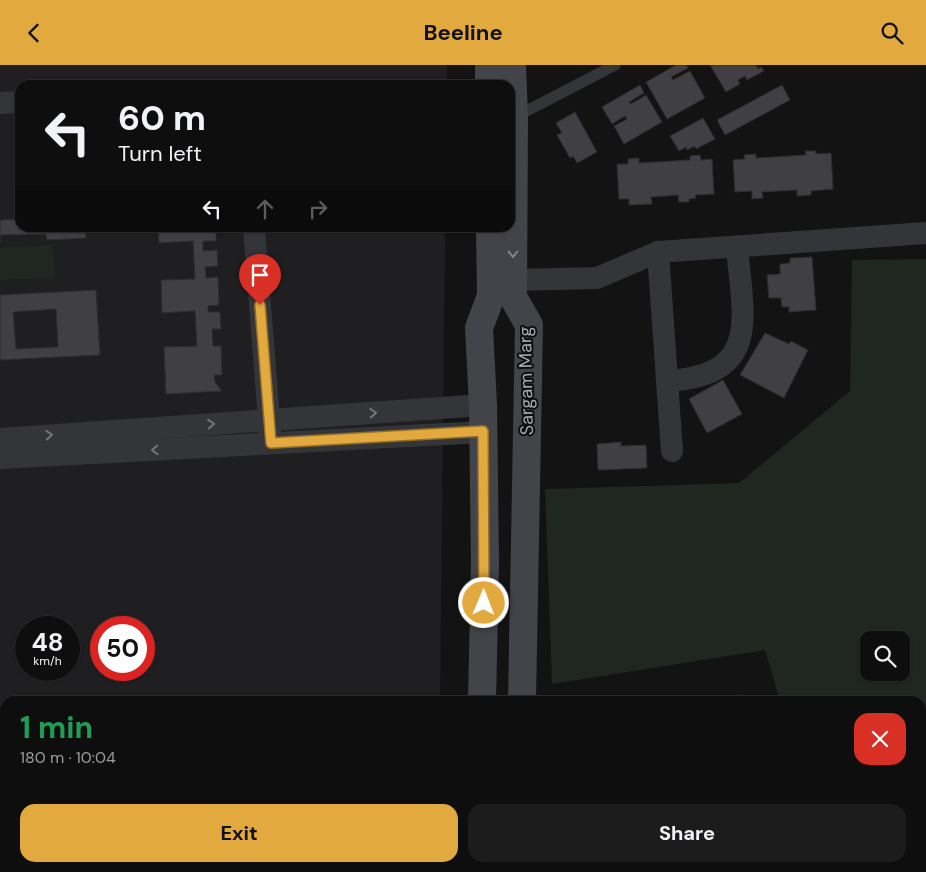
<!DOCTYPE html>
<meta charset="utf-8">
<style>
:root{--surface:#0e0e0f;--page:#1c1c1d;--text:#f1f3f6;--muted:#9b9c9e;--line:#2e2e2f;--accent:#e1a93e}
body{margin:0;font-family:"DM Sans",sans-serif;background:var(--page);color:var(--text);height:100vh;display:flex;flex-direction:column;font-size:19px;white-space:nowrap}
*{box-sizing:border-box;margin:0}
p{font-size:16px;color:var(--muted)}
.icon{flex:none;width:28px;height:28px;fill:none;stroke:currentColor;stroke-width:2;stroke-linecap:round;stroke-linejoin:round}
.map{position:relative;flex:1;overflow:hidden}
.drawer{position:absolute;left:0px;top:631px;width:926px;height:176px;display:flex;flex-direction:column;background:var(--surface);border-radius:15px 15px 0 0;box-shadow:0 1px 4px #0004,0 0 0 1px var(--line)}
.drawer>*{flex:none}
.banner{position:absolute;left:15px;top:15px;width:500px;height:152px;border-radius:15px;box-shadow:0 1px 4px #0004,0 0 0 1px var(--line);background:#0e0e0f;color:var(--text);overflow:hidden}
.fabs{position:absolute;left:860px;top:566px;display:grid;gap:10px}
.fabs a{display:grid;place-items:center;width:50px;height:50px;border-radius:10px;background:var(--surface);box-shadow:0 1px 4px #0004,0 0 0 1px var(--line);font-size:25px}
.speed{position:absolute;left:15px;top:551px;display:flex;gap:10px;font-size:25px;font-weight:700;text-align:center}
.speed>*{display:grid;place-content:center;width:65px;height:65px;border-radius:50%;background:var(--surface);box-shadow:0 1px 4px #0004,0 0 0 1px var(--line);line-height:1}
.speed small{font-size:12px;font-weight:400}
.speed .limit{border:8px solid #d22;background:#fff;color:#111}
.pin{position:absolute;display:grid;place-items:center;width:42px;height:42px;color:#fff;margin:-51px -21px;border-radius:50% 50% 50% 0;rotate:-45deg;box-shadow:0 0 5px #0007}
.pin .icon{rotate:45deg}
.me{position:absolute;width:55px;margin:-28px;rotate:1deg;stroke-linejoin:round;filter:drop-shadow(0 0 4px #0008)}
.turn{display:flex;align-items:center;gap:18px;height:105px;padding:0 20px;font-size:22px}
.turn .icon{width:65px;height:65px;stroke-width:2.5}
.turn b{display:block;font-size:35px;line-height:42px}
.lanes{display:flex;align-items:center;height:48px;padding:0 20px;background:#0003;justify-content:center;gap:25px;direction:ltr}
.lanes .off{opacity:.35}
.round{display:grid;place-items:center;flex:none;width:52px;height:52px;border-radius:15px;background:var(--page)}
.headline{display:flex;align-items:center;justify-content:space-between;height:85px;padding:0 20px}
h1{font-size:30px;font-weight:700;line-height:38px;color:#1e9e55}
.primary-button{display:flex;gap:10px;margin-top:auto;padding:10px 20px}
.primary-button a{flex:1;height:58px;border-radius:15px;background:var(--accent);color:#111;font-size:20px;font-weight:700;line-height:58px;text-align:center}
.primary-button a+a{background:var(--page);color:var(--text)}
header{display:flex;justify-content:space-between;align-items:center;height:65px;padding:0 20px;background:var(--accent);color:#111;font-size:22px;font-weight:700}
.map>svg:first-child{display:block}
.built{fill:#1f1f21;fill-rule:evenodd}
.green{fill:#1f2720;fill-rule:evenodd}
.building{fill:#404044;stroke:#2d2d30;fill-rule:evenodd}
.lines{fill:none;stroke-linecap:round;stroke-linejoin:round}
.lane{stroke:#343539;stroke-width:11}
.street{stroke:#343539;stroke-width:22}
.secondary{stroke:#424449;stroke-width:28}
.oneway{stroke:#83868e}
.oneway2{stroke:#73757c}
.route-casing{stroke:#926e28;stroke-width:12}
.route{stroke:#e1a93e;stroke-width:9}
.labels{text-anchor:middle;stroke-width:4;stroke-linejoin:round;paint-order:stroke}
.street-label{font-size:18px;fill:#a6aab3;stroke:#0e0e0f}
</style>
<header><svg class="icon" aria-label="back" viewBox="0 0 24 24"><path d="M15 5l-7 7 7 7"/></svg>Beeline<svg class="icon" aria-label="search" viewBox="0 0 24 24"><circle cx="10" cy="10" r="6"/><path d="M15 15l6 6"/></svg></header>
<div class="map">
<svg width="926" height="807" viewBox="0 0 926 807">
<rect width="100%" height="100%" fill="#131314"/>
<path class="built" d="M 0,0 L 447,0 L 447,20 L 20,20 L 20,162 L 445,163 L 440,636 L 5,636 L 5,802 L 438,802 L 438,807 L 0,807 ZM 26,562 L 69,562 L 69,605 L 26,605 ZM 101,562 L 144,562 L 144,605 L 101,605 Z"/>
<g class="green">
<path d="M 20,81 L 20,134 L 16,134 L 13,82 Z"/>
<path d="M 53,180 L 55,213 L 0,215 L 0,183 Z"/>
<path d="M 926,194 L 926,807 L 826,807 L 825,803 L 921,802 L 921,636 L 780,636 L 765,585 L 552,619 L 545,424 L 739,418 L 850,326 L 852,195 ZM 869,575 L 901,575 L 901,608 L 869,608 Z"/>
</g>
<g class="building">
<path d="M 676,0 L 686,0 L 688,3 L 671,12 L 673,15 L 690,6 L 705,33 L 667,54 L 646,17 Z"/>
<path d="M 710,0 L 756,0 L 758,4 L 761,2 L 764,6 L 747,15 L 745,11 L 738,15 L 740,19 L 726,27 Z"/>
<path d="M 640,20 L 644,28 L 629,37 L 631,39 L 646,30 L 662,57 L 624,79 L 614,61 L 627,54 L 625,51 L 612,59 L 602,42 Z"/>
<path d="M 782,20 L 790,35 L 725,70 L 717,55 Z"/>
<path d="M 575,47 L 597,87 L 577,98 L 573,91 L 570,93 L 557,70 L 562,68 L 556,58 Z"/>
<path d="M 703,53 L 715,74 L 696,84 L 695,81 L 687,85 L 686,82 L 679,86 L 670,71 Z"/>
<path d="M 805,86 L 816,86 L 816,89 L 831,88 L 833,124 L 811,126 L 811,130 L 797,131 L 797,125 L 762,127 L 763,133 L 752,134 L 752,126 L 735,127 L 733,95 L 745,94 L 744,90 L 756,89 L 756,93 L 806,90 Z"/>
<path d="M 700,90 L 701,95 L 712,94 L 714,129 L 695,130 L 696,133 L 689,134 L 689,137 L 679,137 L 678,130 L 651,132 L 652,139 L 629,140 L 629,134 L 619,134 L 617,99 L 628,99 L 628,94 L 639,93 L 639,98 L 690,95 L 690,91 Z"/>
<path d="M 20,154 L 20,162 L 85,162 L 86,173 L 47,175 L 46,169 L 1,170 L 0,177 L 0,155 Z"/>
<path d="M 152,162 L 216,162 L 216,176 L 203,176 L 203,186 L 217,185 L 218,201 L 205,202 L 206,213 L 218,212 L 219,240 L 208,241 L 208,247 L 220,247 L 221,264 L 212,264 L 213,281 L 221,281 L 222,310 L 214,310 L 215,317 L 222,326 L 166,329 L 164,282 L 197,281 L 195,246 L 162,248 L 161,215 L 195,214 L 193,176 L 159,178 L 158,165 L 152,165 Z"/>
<path d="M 812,192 L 816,245 L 789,247 L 789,242 L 782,242 L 781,233 L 769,233 L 767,210 L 780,209 L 780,199 L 790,198 L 790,193 Z"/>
<path d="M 96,225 L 100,290 L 0,295 L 0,230 ZM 56,244 L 58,282 L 16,284 L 13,247 Z"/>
<path d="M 765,268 L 789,279 L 791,276 L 808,285 L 784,333 L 740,310 Z"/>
<path d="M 723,315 L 742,349 L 707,368 L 689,334 Z"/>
<path d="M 621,377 L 621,381 L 646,380 L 647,403 L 598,405 L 597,379 Z"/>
<path d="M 738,630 L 739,636 L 705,636 Z"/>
<path d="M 693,802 L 802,802 L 803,807 L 693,807 Z"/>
</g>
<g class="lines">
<path class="lane" d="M 515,52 L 615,0"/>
<g class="street">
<path d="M 0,38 L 20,37"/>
<path d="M 254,162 L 270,368"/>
<path d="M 658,187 L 672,386"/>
<path d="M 513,215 L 597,213 L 658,187 L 926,168"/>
<path d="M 667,316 C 762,310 743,253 737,182"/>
<path d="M 0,374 L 483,340"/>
<path d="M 0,393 L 483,367"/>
</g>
<g class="secondary">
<path d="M 489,0 L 489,20"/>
<path d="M 512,0 L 514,53 L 513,232 L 529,260 L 522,636"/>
<path d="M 482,636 L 485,499 L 483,340 L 479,263 L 491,231 L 490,162"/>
<path d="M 478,807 L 478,802"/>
<path d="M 509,807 L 509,802"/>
</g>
</g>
<defs><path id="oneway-chevron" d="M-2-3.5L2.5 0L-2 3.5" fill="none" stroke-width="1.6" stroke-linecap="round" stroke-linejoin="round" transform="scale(1.25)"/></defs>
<use class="oneway" href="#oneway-chevron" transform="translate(513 189) rotate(90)"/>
<g class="oneway2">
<use href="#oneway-chevron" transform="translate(373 348) rotate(-4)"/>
<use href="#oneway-chevron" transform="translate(211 359) rotate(-4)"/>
<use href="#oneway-chevron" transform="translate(49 370) rotate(-4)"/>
<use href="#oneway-chevron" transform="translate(155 385) rotate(177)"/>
</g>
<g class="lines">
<g class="route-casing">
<path id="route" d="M 260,240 L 271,378 L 483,366 L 484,538"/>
</g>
<use href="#route" class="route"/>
</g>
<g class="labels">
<g class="street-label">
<text transform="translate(526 316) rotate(-91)" y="6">Sargam Marg</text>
</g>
</g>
</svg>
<div class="fabs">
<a><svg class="icon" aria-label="search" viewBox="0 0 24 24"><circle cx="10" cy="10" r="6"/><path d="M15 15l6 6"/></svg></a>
</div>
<div class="speed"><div>48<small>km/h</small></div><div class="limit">50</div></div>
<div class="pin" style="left:260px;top:240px;background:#d93025"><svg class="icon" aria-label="arrive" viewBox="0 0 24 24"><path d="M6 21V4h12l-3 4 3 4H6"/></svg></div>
<svg class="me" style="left:484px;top:538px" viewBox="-20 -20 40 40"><circle r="17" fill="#e1a93e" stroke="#fff" stroke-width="3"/><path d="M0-11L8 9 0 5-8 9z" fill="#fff"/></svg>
<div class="banner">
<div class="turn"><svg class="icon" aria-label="left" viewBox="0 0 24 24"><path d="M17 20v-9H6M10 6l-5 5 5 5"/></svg><div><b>60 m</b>Turn left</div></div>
<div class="lanes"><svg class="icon" aria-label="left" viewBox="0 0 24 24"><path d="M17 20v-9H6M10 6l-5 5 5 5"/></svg><svg class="icon off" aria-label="ahead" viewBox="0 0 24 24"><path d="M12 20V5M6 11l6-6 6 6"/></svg><svg class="icon off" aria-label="right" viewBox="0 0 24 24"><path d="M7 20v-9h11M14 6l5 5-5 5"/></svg></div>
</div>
<section class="drawer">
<div class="headline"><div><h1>1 min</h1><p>180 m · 10:04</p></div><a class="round" style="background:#d93025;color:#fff"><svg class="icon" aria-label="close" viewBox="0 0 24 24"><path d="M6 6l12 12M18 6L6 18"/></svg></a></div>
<div class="primary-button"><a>Exit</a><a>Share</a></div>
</section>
</div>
